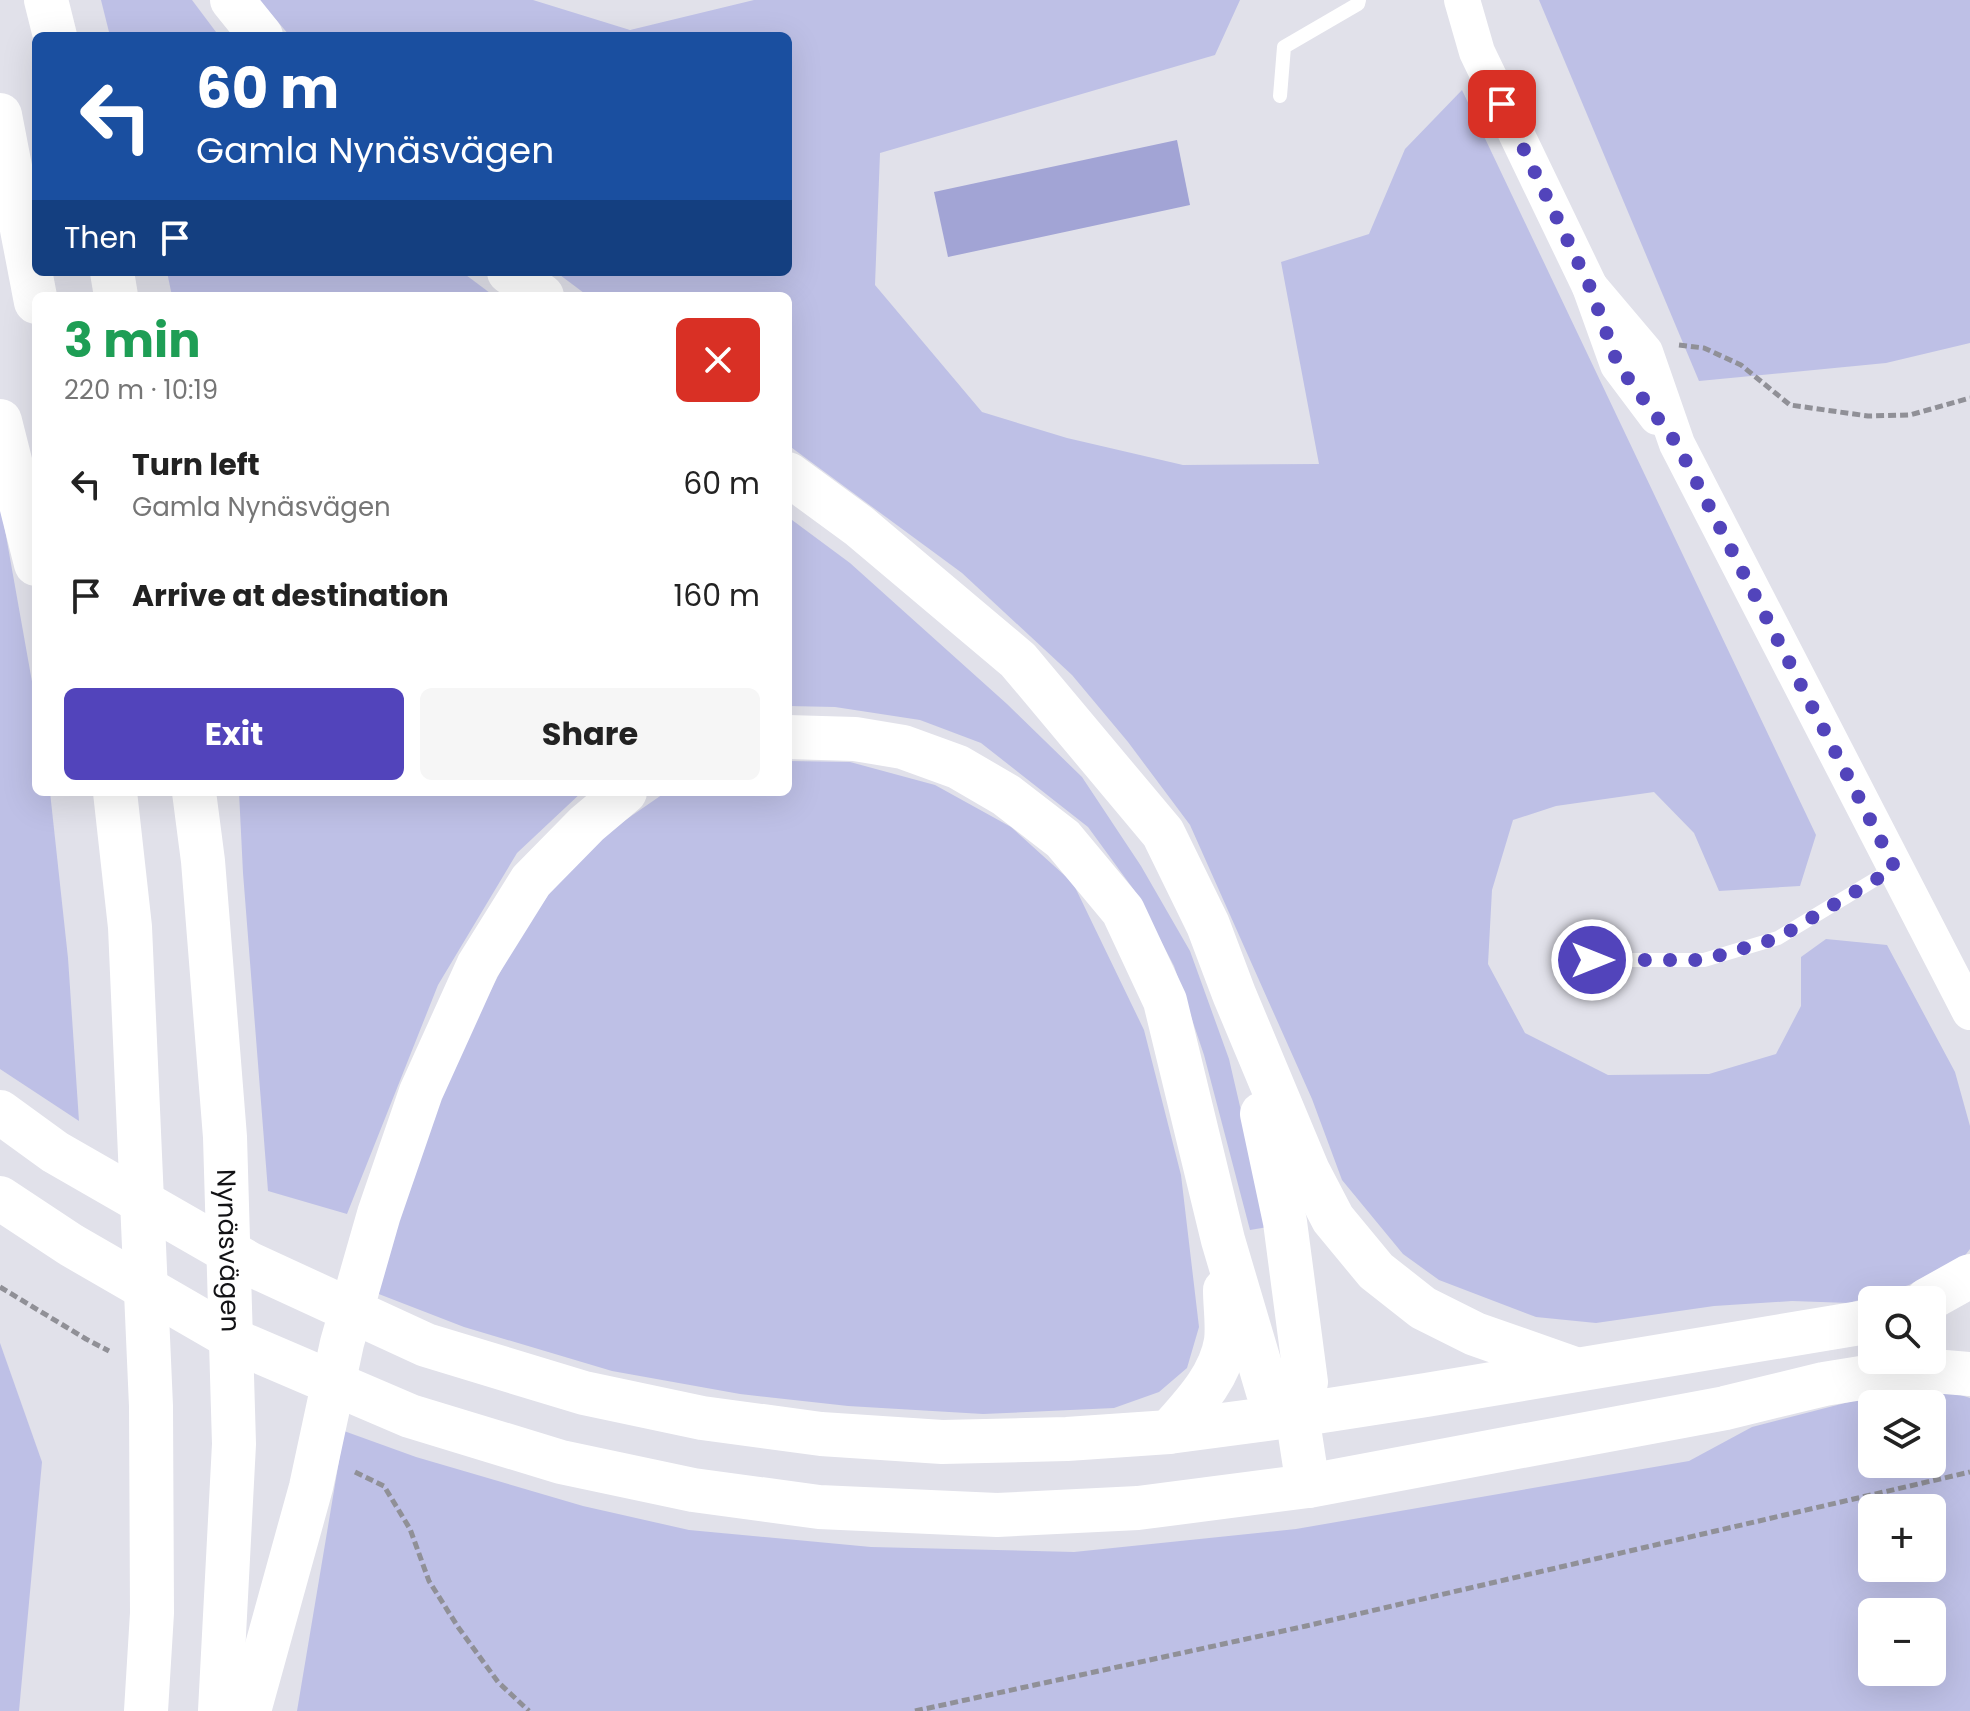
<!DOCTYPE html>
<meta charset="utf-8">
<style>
:root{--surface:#fff;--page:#f6f6f6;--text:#222;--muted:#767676;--accent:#5244bb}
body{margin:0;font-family:Poppins,sans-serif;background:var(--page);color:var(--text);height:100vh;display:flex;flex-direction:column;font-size:30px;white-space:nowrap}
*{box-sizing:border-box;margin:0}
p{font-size:26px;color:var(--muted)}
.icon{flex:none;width:44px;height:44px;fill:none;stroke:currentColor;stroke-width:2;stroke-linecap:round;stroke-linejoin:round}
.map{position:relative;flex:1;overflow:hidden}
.panel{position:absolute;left:32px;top:292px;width:760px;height:504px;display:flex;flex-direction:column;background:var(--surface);border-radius:12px;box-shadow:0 8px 32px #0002}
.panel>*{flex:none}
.top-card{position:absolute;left:32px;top:32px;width:760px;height:244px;border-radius:12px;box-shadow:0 8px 32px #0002;background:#1a4fa0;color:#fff;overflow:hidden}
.buttons{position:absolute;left:1858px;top:1286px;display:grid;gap:16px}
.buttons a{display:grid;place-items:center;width:88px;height:88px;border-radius:12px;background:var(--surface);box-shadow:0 8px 32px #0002;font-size:40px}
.pin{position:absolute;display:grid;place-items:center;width:68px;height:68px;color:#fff;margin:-34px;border-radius:16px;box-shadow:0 4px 12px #0006}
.me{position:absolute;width:88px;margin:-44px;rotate:90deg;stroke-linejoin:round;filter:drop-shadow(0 0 6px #0008)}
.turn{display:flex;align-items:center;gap:28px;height:168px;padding:0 32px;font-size:36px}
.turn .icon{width:104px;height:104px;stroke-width:2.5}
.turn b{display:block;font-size:56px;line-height:68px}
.then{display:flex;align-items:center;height:76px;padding:0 32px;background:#0003;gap:16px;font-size:30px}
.round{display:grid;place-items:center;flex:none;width:84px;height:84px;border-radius:12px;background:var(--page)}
.head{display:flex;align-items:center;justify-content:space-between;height:136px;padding:0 32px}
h1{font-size:48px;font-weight:700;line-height:60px;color:#1e9e55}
.cta{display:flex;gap:16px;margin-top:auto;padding:16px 32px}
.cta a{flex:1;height:92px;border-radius:12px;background:var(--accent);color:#fff;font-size:32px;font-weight:700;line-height:92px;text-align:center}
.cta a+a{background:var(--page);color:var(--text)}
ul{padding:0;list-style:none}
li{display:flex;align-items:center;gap:24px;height:112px;padding:0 32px}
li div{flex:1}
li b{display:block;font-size:30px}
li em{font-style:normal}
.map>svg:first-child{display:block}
.green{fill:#bec0e6;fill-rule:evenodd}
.building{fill:#a2a4d5}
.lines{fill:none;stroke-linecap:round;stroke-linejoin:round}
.path{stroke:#909097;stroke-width:5;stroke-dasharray:8 4;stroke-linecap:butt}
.service{stroke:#fff;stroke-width:14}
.tertiary{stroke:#fff;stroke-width:36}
.motorway{stroke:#fff;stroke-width:44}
.route{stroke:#5244bb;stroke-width:14;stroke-dasharray:0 25.2}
.labels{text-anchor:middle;stroke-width:6;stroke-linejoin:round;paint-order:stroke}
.street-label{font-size:26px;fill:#121215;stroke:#fff}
</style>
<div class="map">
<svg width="1970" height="1711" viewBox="0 0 1970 1711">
<rect width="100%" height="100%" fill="#e1e1ea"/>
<g class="green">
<path d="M 101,0 L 192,0 L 219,36 L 110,36 Z"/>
<path d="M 259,0 L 533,0 L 630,30 L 754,0 L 1240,0 L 1215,55 L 880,153 L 875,285 L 982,412 L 1067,438 L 1183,465 L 1319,464 L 1281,262 L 1369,234 L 1405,149 L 1462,90 L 1816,835 L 1800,886 L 1719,891 L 1694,833 L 1654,792 L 1556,806 L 1513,820 L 1492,890 L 1488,964 L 1525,1033 L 1608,1075 L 1709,1074 L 1776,1054 L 1801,1006 L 1801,957 L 1826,939 L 1887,945 L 1955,1072 L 1970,1126 L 1970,1249 L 1963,1258 L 1909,1285 L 1849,1303 L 1792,1301 L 1714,1306 L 1596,1323 L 1536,1317 L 1439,1280 L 1403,1254 L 1342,1180 L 1312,1099 L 1190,825 L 1128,742 L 1072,675 L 962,573 L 788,445 L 788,296 L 588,296 L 556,272 L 788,272 L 788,36 L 290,36 Z"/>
<path d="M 1539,0 L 1970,0 L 1970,343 L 1886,363 L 1699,381 Z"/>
<path d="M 167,272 L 462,272 L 494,296 L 172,296 Z"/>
<path d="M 0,502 L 36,704 L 36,792 L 50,792 L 68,958 L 79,1121 L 0,1069 Z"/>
<path d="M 788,517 L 850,563 L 1007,704 L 1082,777 L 1141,866 L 1190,951 L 1229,1059 L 1268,1227 L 1250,1230 L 1204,1055 L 1174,966 L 1134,890 L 1088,827 L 981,743 L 920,720 L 835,707 L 788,706 Z"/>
<path d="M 788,761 L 850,762 L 935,785 L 1011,827 L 1073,883 L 1144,1030 L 1181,1175 L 1199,1327 L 1187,1368 L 1159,1392 L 1114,1408 L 983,1414 L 848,1406 L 740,1394 L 612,1371 L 464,1327 L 371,1291 L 399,1196 L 473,1025 L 513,947 L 561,876 L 611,830 L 666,792 L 788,792 Z"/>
<path d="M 239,792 L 582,792 L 517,853 L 438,985 L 347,1214 L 268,1191 L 243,873 Z"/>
<path d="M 0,1343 L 42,1462 L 19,1711 L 0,1711 Z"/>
<path d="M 1951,1392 L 1970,1398 L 1970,1711 L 297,1711 L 344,1431 L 416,1457 L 583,1506 L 689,1530 L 871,1547 L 1074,1552 L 1296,1529 L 1689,1461 L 1752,1427 L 1884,1393 ZM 1872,1404 L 1932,1404 L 1932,1464 L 1872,1464 ZM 1872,1508 L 1932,1508 L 1932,1568 L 1872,1568 ZM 1872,1612 L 1932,1612 L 1932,1672 L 1872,1672 Z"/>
</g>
<path class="building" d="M 1177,140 L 1190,205 L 948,257 L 934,192 Z"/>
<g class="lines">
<g class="path">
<path d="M 1679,345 L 1704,348 L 1741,365 L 1790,405 L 1868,416 L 1910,415 L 1970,398"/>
<path d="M 0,1287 L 86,1339 L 109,1351"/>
<path d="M 355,1472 L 384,1486 L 410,1529 L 429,1581 L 458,1627 L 498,1682 L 529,1711"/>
<path d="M 915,1711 L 1306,1626 L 1970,1472"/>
</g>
<g class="service">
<path d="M 1280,96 L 1284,47 L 1358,4 L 1359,0"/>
<path d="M 1592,960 L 1704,960 L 1778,938 L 1894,868"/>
</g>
<g class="tertiary">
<path d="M 1462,0 L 1477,52 L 1590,287 L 1618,365 L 1657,417"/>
<path d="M 1590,287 L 1645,352 L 1677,444 L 1970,1012"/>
</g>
<g class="motorway">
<path d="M 46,0 L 55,36"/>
<path d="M 232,0 L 261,36"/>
<path d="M 0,115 L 36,302"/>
<path d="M 112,272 L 116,296"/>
<path d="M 509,272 L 542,296"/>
<path d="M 0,421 L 36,564"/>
<path d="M 788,474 L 859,526 L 1018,660 L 1163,833 L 1208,925 L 1234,994 L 1308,1171 L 1333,1219 L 1376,1271 L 1423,1308 L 1475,1334 L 1572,1368"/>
<path d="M 788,737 L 855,739 L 903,747 L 958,767 L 1006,795 L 1063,839 L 1123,911 L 1165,1001 L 1223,1240 L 1268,1392 L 1279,1405 L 1297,1415"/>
<path d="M 115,792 L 130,927 L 151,1406 L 152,1613 L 146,1711"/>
<path id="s1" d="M 194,792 L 203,861 L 225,1137 L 234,1444 L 220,1711"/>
<path d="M 0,1112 L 55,1152 L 250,1264 L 426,1345 L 584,1393 L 702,1418 L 821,1434 L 942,1442 L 1067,1439 L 1169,1432 L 1297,1415 L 1426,1395 L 1872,1321"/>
<path d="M 1262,1114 L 1285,1222 L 1306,1382 L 1302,1402 L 1297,1415 L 1308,1486"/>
<path d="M 0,1198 L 71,1245 L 244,1345 L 410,1416 L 561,1462 L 693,1490 L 819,1507 L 997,1515 L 1138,1508 L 1308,1486 L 1725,1408 L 1824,1384 L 1886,1374 L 1933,1371 L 1970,1374"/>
<path d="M 1927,1300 L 1970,1276"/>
<path d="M 1169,1432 C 1192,1406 1220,1378 1226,1341 C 1228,1325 1225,1306 1225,1290"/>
<path d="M 249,1711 L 311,1487 L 342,1343 L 379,1214 L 421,1092 L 478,966 L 531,881 L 587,824 L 625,792"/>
</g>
</g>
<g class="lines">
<path class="route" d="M 1502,104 L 1590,287 L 1618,365 L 1677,444 L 1895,868 L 1778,938 L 1704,960 L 1592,960"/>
</g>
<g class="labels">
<g class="street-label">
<text dy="9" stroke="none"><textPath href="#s1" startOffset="460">Nynäsvägen</textPath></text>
</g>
</g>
</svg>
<div class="buttons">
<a><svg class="icon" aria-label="search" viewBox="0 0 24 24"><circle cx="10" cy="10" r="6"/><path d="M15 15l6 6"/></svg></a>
<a><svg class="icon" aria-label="layers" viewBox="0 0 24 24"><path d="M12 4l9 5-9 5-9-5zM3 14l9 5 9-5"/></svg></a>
<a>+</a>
<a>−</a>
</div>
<div class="pin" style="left:1502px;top:104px;background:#d93025"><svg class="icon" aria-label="arrive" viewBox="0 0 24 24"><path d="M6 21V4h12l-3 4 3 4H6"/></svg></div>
<svg class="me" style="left:1592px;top:960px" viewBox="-20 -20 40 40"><circle r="17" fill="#5244bb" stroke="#fff" stroke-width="3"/><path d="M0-11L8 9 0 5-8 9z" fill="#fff"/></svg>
<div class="top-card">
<div class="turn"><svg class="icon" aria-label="left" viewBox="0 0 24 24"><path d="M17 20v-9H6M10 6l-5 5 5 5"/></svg><div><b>60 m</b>Gamla Nynäsvägen</div></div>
<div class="then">Then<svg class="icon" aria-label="arrive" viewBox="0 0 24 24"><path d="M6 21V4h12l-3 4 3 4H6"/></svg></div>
</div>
<section class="panel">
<div class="head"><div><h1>3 min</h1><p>220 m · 10:19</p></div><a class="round" style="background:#d93025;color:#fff"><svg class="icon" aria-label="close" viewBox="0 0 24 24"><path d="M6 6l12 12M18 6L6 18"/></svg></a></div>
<ul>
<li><svg class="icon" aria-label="left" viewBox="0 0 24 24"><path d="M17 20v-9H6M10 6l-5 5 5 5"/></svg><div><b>Turn left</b><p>Gamla Nynäsvägen</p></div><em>60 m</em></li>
<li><svg class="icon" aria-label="arrive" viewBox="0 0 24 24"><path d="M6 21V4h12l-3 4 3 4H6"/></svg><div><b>Arrive at destination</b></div><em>160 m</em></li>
</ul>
<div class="cta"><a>Exit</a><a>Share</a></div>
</section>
</div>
